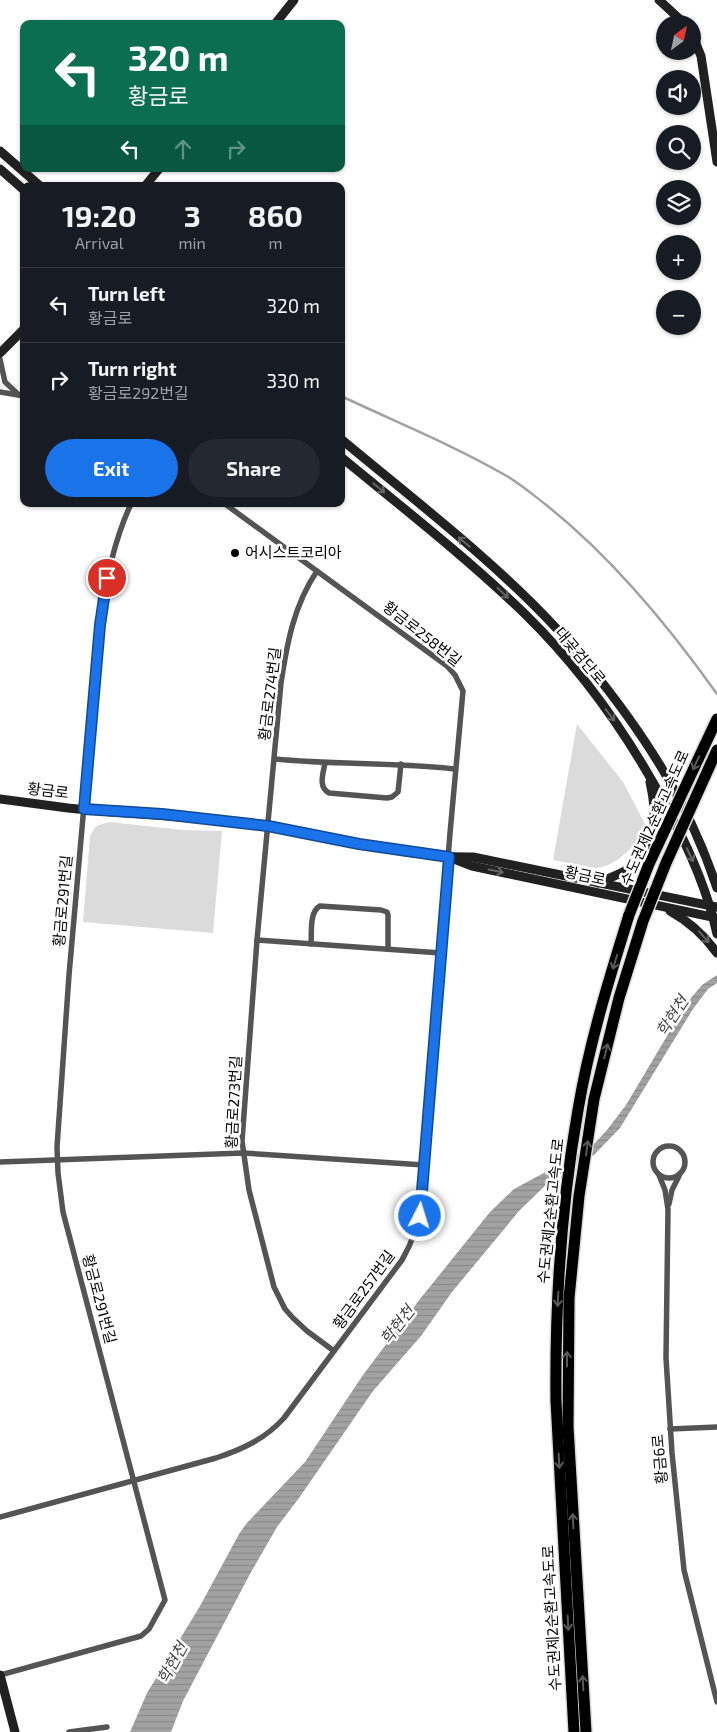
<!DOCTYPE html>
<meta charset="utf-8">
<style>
:root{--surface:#171b24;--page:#242831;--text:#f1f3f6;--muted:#9ea1a6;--line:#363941;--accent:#1a73e8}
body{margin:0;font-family:"Exo 2","Noto Sans KR",sans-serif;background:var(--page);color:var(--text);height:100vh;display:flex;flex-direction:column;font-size:19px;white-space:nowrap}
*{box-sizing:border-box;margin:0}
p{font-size:16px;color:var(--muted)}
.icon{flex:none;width:28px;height:28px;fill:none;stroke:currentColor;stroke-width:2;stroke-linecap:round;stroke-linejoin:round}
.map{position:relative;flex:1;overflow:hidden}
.sheet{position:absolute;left:20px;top:182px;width:325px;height:325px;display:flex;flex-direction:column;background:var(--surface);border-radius:10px;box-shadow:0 1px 4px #0004}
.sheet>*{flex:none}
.top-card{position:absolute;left:20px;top:20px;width:325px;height:152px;border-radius:10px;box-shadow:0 1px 4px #0004;background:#0b6e4f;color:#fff;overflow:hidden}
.needle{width:32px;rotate:33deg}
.controls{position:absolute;left:656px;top:15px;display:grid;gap:10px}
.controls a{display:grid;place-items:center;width:45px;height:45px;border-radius:50%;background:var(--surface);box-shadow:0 1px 4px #0004;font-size:25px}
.pin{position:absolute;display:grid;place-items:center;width:42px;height:42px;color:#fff;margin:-21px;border:2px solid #fff;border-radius:50%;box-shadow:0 1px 5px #0007}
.me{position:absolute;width:55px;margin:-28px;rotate:5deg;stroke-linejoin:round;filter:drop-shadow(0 0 4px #0008)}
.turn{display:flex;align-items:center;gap:18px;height:105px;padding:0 25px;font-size:22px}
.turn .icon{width:65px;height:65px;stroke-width:2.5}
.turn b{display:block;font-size:35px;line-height:42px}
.lanes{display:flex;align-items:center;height:48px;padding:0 25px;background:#0003;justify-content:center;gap:25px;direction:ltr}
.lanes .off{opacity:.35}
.eta{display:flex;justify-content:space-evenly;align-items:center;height:85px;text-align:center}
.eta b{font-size:30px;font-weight:700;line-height:35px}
.action{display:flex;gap:10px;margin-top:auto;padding:10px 25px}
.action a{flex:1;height:58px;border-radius:30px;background:var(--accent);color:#fff;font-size:20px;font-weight:700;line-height:58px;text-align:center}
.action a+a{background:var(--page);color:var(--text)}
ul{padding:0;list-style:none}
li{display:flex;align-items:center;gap:15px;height:75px;padding:0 25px;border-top:1px solid var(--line)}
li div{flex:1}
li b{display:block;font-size:19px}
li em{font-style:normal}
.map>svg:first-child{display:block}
.park{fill:#dbdbdb}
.water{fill:url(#water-rules)}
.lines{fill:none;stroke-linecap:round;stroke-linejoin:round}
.stream{stroke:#a2a2a2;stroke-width:2.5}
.highway-casing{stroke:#dbdbdb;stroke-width:14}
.street{stroke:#545454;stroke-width:5.5}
.secondary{stroke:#212121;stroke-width:9}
.highway{stroke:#000;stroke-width:11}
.highway-bridge-casing{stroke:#dbdbdb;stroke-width:14;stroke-linecap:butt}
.highway-bridge{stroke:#000;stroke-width:11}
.oneway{stroke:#646464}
.oneway2{stroke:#595959}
.route-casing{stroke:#114b97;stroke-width:12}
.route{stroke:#1a73e8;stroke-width:9}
.poi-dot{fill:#000;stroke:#fff;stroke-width:2}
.labels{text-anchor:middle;stroke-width:5;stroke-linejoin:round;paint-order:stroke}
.poi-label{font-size:15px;fill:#000;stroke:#fff;text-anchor:start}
.street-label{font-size:15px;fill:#000;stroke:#fff}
.water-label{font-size:16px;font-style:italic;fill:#434343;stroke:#fff}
</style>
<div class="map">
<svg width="717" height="1732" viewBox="0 0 717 1732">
<defs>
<pattern id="water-rules" width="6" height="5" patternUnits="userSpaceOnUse" patternTransform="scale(1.25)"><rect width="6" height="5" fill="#a2a2a2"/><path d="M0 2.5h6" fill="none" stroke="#8a8a8a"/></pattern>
</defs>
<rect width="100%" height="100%" fill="#fff"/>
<g class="park">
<path d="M 577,724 L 623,782 L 645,824 C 641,843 615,867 596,868 L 553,860 Z"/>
<path d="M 109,822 L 183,830 L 222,831 L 213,933 L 83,922 L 90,836 L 96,826 Z"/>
</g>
<path class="water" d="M 717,975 L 717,983 L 708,989 L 693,1009 L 620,1128 L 594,1155 L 553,1178 L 519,1211 L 452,1292 L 421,1336 L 373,1391 L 299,1498 L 277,1527 L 250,1574 L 183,1701 L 171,1732 L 130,1732 L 147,1693 L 200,1606 L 239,1534 L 246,1524 L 305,1462 L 363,1375 L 420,1299 L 490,1212 L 514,1189 L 577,1155 L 595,1143 L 607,1130 L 626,1105 L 686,1004 L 702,985 Z"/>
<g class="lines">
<path class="stream" d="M 341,396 C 396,422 453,445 505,475 C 519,483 532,494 545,504 C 612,557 668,625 717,694"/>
<g class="highway-casing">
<g id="highway">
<path d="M 574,1732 L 556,1401 C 555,1304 561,1206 578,1110 C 589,1044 609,979 629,915"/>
<path d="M 586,1732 L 568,1427 L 569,1298 L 579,1196 L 594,1099 L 619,998 L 643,921"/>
</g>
</g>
<g class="street">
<path d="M 0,359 L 5,382 L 19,395"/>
<path d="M 0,392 L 24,396"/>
<path d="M 317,571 C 294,605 287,643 281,683 L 257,940 L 242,1141 L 249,1190 L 274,1287 L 285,1309 L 293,1318 L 307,1331 L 334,1351"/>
<path d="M 275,759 C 335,765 395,762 455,769"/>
<path d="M 325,763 C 323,774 318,787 329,793 L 387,798 L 392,797 L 398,792 L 401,764"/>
<path d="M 257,940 L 441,953"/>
<path d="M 311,944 C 312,932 309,912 320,906 L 381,910 L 387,912 L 388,915 L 388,949"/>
<circle cx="669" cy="1162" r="16"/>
<path d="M 0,1162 L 243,1153 L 424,1165"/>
<path d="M 659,1175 L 665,1190 L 668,1209 L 666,1358 L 672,1453 L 684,1570 L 717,1702"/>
<path d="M 669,1204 L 672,1190 L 679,1176"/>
<path d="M 670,1429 L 717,1427"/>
<path d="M 0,1517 L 216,1458 C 243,1449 265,1439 284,1418 L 402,1260 C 413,1241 419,1224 421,1202 L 450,833 L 463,691 L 455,675 L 447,666 L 225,504"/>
<path d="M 0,1675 L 141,1636 L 149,1629 L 165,1600 L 63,1212 L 58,1173 L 57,1147 L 69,975 L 100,625 C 105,584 113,542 131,504"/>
<path d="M 69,1732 L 107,1727"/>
</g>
<g class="secondary">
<path d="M 659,0 L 685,24"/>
<path d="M 275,24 L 294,0"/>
<path d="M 692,34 L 701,56 L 717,162"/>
<path d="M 0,151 L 40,186"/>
<path d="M 0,169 L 24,190"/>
<path d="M 145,186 L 159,169"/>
<path d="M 0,353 L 24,329"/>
<path d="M 341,439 C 414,500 492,559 557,629 C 568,640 578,654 589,666 C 645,735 689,803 717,888"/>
<path d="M 341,457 C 403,508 467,558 525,614 C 581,669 628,735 665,804 C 688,846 707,888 717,934"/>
<path d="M 0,799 C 23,802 45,805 68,808 C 134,815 201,816 268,826 C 336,836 404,858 473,857 L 717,907"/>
<path d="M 454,859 L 472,866 L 717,918"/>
<path d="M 598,883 C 609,878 621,874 630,868 C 659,847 657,813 650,782"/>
<path d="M 670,911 C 690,922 704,935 717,953"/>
<path d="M 0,1675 L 15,1732"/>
</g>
<use href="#highway" class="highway"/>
<g class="highway-bridge-casing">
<g id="highway-bridge">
<path d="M 629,915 L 649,864 L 717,719"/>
<path d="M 643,921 L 666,863 L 717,750"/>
</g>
</g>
<use href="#highway-bridge" class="highway-bridge"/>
</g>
<defs><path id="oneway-shaft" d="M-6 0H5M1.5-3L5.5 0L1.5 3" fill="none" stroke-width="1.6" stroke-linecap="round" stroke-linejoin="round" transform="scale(1.25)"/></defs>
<g class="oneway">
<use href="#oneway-shaft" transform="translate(379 488) rotate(40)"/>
<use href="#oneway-shaft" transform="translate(464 542) rotate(-140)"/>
<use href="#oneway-shaft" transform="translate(503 593) rotate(43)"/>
<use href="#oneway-shaft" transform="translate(610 715) rotate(53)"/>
<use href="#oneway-shaft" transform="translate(690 855) rotate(65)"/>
<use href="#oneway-shaft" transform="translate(496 871) rotate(12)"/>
<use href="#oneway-shaft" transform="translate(704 937) rotate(48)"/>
</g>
<g class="oneway2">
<use href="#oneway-shaft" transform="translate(696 763) rotate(115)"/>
<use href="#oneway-shaft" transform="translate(615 962) rotate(107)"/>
<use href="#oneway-shaft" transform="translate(606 1051) rotate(-76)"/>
<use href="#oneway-shaft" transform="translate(587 1148) rotate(-82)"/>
<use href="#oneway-shaft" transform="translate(558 1299) rotate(93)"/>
<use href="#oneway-shaft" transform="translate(567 1359) rotate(-90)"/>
<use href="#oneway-shaft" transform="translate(559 1461) rotate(87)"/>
<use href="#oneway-shaft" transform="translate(573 1521) rotate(-93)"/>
<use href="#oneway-shaft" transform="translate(568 1623) rotate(87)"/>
<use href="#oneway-shaft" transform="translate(583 1683) rotate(-93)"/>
</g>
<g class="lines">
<g class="route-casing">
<path id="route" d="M 107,578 L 100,625 L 84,809 L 162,814 L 268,826 L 359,844 L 449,857 L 420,1216"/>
</g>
<use href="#route" class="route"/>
</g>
<circle class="poi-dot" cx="235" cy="553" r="5"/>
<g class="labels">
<g class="poi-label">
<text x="245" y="558">어시스트코리아</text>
</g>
<g class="street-label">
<text transform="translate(422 634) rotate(38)" y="5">황금로258번길</text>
<text transform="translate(580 656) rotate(50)" y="5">대곶검단로</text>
<text transform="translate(270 694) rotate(-83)" y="5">황금로274번길</text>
<text transform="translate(48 791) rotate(7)" y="5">황금로</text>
<text transform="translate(655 818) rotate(-66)" y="5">수도권제2순환고속도로</text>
<text transform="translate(585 876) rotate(12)" y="5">황금로</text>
<text transform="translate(63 901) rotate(-85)" y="5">황금로291번길</text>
<text transform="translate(234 1102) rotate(-87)" y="5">황금로273번길</text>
<text transform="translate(551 1211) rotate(-84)" y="5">수도권제2순환고속도로</text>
<text transform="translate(364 1290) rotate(-54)" y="5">황금로257번길</text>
<text transform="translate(99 1299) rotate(75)" y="5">황금로291번길</text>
<text transform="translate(660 1459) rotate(-95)" y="5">황금6로</text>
<text transform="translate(552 1618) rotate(-93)" y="5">수도권제2순환고속도로</text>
</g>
<g class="water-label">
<text transform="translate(672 1016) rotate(-57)" y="6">학현천</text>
<text transform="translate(397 1325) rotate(-52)" y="6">학현천</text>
<text transform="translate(172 1663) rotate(-61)" y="6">학현천</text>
</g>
</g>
</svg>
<div class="controls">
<a><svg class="needle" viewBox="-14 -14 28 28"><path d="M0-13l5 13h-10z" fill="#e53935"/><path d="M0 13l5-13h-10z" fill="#9ea1a6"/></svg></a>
<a><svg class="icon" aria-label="sound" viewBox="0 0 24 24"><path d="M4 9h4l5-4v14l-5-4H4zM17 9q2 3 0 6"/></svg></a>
<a><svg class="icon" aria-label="search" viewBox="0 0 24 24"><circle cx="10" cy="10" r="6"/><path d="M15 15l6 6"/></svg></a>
<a><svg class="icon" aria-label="layers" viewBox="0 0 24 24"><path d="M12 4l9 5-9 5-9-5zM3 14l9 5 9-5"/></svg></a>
<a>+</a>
<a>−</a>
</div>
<div class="pin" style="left:107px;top:578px;background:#d93025"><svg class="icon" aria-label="arrive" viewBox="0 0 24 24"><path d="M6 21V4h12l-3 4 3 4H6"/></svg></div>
<svg class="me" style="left:420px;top:1216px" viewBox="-20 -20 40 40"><circle r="17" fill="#1a73e8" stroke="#fff" stroke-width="3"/><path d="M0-11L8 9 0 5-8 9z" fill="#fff"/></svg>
<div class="top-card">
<div class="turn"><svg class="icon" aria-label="left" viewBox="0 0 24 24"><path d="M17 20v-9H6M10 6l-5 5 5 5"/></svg><div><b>320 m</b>황금로</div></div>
<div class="lanes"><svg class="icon" aria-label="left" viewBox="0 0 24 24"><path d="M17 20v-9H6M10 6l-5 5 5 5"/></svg><svg class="icon off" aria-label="ahead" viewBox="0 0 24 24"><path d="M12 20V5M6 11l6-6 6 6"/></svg><svg class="icon off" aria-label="right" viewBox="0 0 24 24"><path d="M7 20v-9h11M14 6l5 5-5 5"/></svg></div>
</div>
<section class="sheet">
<div class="eta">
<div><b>19:20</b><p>Arrival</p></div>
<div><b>3</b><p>min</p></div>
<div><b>860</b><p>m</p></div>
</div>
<ul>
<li><svg class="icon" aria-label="left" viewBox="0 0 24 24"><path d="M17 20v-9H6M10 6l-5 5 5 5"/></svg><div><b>Turn left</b><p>황금로</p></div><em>320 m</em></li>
<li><svg class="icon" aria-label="right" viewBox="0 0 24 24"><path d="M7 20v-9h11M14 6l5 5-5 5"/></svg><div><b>Turn right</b><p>황금로292번길</p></div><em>330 m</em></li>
</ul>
<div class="action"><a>Exit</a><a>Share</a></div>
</section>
</div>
